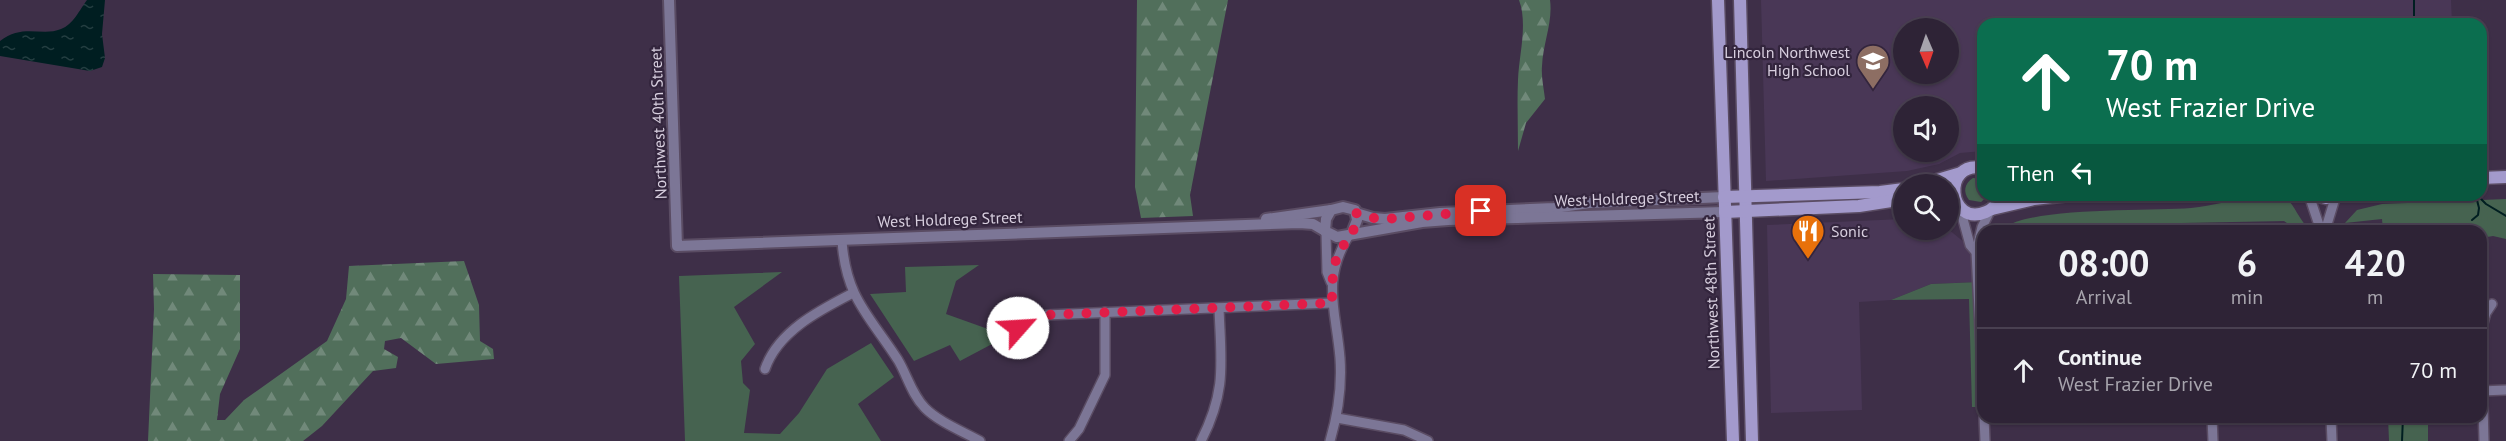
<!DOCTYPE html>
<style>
:root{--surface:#2e2336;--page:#3a2f42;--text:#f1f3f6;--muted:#a7a4ad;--line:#494051}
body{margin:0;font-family:"PT Sans",sans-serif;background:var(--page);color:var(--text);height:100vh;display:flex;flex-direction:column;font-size:22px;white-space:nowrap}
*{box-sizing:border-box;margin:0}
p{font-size:20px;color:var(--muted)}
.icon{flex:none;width:33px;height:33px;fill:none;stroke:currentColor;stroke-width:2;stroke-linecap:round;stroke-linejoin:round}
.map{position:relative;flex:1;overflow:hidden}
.drawer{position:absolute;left:1977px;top:225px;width:510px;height:198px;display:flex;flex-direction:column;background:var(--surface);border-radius:18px;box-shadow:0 2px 4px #0004,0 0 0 2px var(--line)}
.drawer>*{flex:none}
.guide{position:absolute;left:1977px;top:18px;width:510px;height:183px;border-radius:18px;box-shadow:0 2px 4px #0004,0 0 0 2px var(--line);background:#0b6e4f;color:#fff;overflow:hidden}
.needle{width:39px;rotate:178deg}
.fabs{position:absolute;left:1893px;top:18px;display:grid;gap:12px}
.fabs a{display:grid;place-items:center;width:66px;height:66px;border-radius:50%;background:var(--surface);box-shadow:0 2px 4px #0004,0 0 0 2px var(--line);font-size:30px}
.pin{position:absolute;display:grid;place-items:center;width:51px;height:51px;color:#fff;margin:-26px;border-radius:12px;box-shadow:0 3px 9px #0006}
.me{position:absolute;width:66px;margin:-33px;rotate:64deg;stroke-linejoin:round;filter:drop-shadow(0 0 4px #0008)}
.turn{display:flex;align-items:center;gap:21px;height:126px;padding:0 30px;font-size:27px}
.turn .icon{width:78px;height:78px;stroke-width:2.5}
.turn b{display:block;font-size:42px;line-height:51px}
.then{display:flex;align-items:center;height:57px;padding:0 30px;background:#0003;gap:12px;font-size:22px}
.eta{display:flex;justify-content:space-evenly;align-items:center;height:102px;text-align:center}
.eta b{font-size:36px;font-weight:700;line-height:42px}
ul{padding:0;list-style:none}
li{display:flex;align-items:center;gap:18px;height:84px;padding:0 30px;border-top:2px solid var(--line)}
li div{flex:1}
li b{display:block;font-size:22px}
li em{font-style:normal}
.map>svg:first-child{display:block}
.built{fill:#493756;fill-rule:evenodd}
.forest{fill:url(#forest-firs)}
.green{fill:#466350}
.water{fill:url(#water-ripples)}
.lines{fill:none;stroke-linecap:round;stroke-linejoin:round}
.stream{stroke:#001e21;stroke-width:2}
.minor-casing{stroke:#5a4c63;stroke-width:12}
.tertiary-casing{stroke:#5a4c63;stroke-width:14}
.secondary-casing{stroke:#5a4c63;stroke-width:15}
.minor{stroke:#7c7696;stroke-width:9}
.tertiary{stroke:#7c7696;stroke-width:10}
.secondary{stroke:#a39acc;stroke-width:12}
.route{stroke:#e11d48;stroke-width:10;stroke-dasharray:0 18}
.labels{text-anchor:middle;stroke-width:4.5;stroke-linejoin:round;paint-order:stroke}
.poi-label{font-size:16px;fill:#d8cfdf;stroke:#33253d;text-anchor:end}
.street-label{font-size:16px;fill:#d8cfdf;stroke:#33253d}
</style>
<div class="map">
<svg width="2506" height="441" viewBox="0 0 2506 441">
<defs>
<pattern id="forest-firs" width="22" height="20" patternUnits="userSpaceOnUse" patternTransform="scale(1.5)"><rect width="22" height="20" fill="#516f5b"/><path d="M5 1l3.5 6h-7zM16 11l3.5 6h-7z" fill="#71897a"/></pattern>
<pattern id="water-ripples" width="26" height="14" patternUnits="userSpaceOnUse" patternTransform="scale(1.5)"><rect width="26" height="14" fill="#001e21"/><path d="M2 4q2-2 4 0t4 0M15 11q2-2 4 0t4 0" fill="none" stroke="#243e41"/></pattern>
</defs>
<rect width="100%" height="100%" fill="#3e2f48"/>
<g class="built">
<path d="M 1761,0 L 2451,0 L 2452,24 L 1983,24 L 1983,151 L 1960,153 L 1939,164 L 1907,171 L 1766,181 ZM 1904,28 L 1948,28 L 1948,74 L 1904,74 ZM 1904,106 L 1948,106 L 1948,152 L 1904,152 Z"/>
<path d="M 1903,219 L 1904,230 L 1948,229 L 1976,252 L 1979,282 L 1931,284 L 1891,300 L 1859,302 L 1862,410 L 1771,413 L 1767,225 Z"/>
</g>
<g class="forest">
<path d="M 1137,0 L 1228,0 L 1190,195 L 1193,216 L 1141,218 L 1135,187 Z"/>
<path d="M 1519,0 L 1550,0 C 1553,22 1543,43 1542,66 C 1541,77 1544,89 1545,99 L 1526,123 L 1518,151 C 1518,127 1517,103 1518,80 C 1519,55 1528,24 1519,0 Z"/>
<path d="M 464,261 L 479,305 L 480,341 L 493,349 L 494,359 L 436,364 L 401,338 L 385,341 L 384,349 L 398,357 L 396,368 L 373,371 L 322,426 L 303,441 L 148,441 L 154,309 L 153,274 L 240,275 L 240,349 L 220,394 L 217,420 L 225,420 L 244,400 L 327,341 L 346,299 L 349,266 Z"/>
</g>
<g class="green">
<path d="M 1973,178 L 1983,179 L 1983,195 L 1989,195 L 1981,202 L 1969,200 C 1963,192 1964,184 1973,178 Z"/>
<path d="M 2254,195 C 2299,195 2285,201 2310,231 L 2299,231 L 2284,221 L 2182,223 L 2181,231 L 2168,231 L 2167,223 L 2004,228 C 2031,207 2151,211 2191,208 C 2213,206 2232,200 2254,195 Z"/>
<path d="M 2506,199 L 2506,239 L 2493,236 L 2481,238 L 2481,231 L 2383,231 L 2382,219 L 2345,223 L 2357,210 L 2382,204 Z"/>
<path d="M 979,265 L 956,281 L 946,314 L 988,329 L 994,343 L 960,361 L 950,345 L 914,361 L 870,294 L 906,292 L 905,267 Z"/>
<path d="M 782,272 L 734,307 L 755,344 L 741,361 L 743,383 L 750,390 L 744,433 L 780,434 L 799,413 L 827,369 L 871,343 L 894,377 L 858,404 L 881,441 L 685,441 L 679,276 Z"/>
<path d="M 1979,282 L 1983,407 L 1972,407 L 1969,299 L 1891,300 L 1931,284 Z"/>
<path d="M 2388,417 L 2428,417 L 2428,441 L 2389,441 Z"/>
</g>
<path class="water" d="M 87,0 L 105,0 L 102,34 L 105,58 L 102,67 L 90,71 L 0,56 L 0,41 C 23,23 42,37 61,29 C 73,25 80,9 87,0 Z"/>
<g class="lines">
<g class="stream">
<path d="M 2414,24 L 2414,0"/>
<path d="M 2477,195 L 2486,204 L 2506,216"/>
<path d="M 2472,220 L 2478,215 L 2479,208 L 2476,196"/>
<path d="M 2445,231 L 2446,230"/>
<path d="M 2402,441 L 2403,417"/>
</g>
<g class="minor-casing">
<g id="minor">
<path d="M 2309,195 L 2321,231"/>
<path d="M 1960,208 L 1970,245 L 1976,252 L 1983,388"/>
<path d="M 2325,231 L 2336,195"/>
<path d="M 1326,233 L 1327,272 L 1331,282"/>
<path d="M 842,241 C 846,298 869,315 898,360 C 907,375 912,395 925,408 C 939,422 962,431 980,441"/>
<path d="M 1976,252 L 1982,227 L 1990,211"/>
<path d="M 1018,328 L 1030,319 L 1046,315 L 1332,303"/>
<path d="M 765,369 C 778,331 820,310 853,293"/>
<path d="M 2481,391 L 2506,390"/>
<path d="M 1984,417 L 1985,441"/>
<path d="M 2212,417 L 2213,441"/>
<path d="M 2331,417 L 2332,441"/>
<path d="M 1337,418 L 1404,430 L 1428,441"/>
<path d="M 1069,441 L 1079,429 L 1105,375 L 1105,312"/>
<path d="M 1201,441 C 1227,390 1221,363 1219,308"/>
<path d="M 1330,441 C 1338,414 1342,386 1340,358 C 1336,309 1321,281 1349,235"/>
<path d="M 2484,441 L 2481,330 L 2486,313 L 2492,304"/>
</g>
</g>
<g class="tertiary-casing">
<g id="tertiary">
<path d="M 669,0 L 677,246 L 1299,223 L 1313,224 L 1325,231"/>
<path d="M 1356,213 L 1373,218 L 1385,219 L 1440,213 L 1554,208 L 1589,203 L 1724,197"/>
<path d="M 1266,219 L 1331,210"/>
<path d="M 1352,233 L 1357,220 L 1355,210 L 1343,207 L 1331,210 L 1326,219 L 1325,231 L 1337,237 L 1422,222 L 1448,220 L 1725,212"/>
</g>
</g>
<g class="secondary-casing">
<g id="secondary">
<path d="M 1718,0 L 1733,441"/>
<path d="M 1740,0 L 1752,441"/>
<path d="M 1983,168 C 1941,160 1948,228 1986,212 C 1994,209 1998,203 2001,195"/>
<path d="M 2481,178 L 2506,177"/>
<path d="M 1924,184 L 1961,173"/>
<path d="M 2314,195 L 2326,198 L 2336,195"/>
<path d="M 1724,197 L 1880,192 L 1904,189"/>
<path d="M 1992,209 L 2034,199 L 2069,195"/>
<path d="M 1725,212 L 1859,206 L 1904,199"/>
</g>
</g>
<use href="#minor" class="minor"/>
<use href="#tertiary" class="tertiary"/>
<use href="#secondary" class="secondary"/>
</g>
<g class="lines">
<path class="route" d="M 1018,328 L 1030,319 L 1046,315 L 1332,303 C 1332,289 1332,274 1336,260 C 1341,243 1360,231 1356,213 L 1373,218 L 1385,219 L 1481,211"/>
</g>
<defs>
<g id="school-pin" transform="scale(1.725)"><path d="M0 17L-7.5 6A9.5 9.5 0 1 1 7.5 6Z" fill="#8d6e63" stroke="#33253d"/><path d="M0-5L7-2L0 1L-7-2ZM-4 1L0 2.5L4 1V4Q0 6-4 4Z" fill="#fff"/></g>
<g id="restaurant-pin" transform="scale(1.725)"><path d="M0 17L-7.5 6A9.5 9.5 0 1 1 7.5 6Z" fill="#e8710a" stroke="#33253d"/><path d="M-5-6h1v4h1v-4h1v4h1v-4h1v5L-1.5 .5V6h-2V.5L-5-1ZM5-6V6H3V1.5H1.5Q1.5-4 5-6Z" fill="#fff"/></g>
</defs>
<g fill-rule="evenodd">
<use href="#school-pin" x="1873" y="61"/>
<use href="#restaurant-pin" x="1808" y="231"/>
</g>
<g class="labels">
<g class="poi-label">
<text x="1850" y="58">Lincoln Northwest<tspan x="1850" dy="18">High School</tspan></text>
<text x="1831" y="237" text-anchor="start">Sonic</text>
</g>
<g class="street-label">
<text transform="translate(658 123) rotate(-92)" y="6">Northwest 40th Street</text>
<text transform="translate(1627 198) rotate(-2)" y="6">West Holdrege Street</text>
<text transform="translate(950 219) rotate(-2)" y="6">West Holdrege Street</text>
<text transform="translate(1711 293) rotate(-92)" y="6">Northwest 48th Street</text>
</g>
</g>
</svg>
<div class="fabs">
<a><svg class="needle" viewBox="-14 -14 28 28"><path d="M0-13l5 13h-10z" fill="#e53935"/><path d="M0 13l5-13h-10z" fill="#a7a4ad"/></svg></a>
<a><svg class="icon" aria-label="sound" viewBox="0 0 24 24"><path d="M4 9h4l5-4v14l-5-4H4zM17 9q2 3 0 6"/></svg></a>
<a><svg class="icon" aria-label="search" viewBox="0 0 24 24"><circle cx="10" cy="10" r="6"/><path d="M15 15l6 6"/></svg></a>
</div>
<div class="pin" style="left:1481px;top:211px;background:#d93025"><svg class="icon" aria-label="arrive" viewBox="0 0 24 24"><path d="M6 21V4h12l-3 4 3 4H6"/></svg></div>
<svg class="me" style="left:1018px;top:328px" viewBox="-20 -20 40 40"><circle r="19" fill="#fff"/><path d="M0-13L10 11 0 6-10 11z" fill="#e11d48"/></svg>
<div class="guide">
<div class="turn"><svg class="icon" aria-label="ahead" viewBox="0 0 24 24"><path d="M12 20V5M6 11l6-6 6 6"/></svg><div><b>70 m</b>West Frazier Drive</div></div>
<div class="then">Then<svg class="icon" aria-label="left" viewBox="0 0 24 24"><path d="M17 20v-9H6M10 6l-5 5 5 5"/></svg></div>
</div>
<section class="drawer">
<div class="eta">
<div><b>08:00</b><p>Arrival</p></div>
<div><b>6</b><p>min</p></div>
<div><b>420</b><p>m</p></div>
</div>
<ul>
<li><svg class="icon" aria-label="ahead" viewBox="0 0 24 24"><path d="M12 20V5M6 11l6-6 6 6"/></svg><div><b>Continue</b><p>West Frazier Drive</p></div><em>70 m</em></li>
</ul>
</section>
</div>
